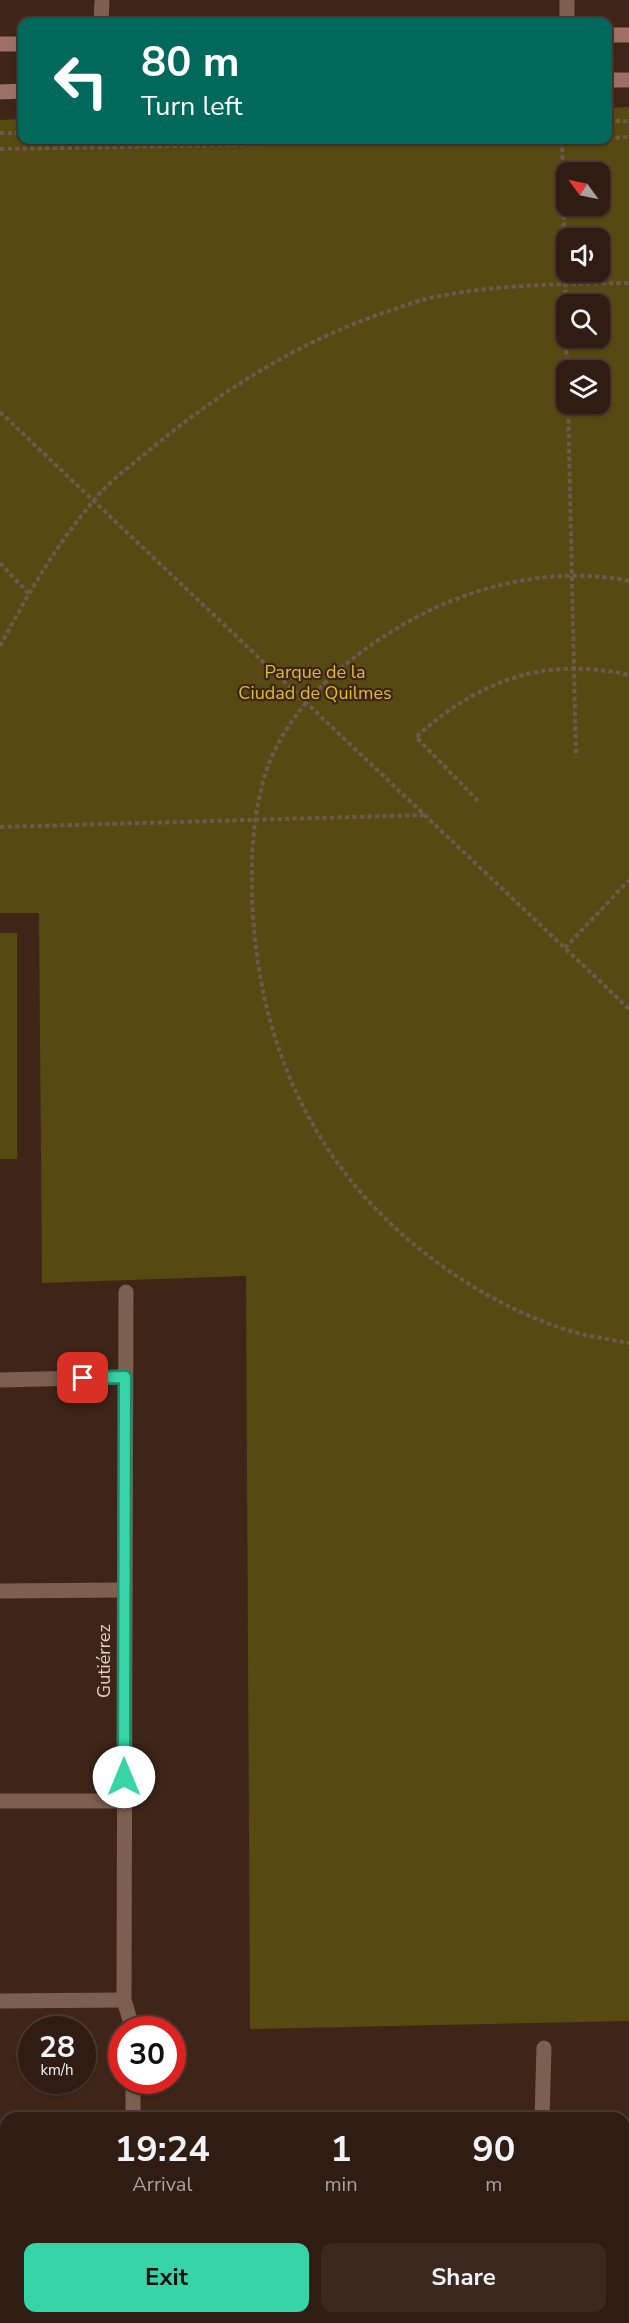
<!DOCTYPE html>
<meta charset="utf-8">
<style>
:root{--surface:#2f1c12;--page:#3b2920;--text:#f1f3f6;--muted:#a7a19f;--line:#4a3a32;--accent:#36d4a7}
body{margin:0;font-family:"Nunito Sans",sans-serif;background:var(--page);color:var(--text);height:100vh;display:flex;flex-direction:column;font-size:22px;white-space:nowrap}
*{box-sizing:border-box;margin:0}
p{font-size:20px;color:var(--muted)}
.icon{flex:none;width:33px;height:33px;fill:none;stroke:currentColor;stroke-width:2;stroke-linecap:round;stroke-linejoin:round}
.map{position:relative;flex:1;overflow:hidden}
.sheet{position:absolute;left:0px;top:2112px;width:630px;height:212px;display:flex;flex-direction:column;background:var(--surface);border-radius:18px 18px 0 0;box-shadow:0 2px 4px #0004,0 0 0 2px var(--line)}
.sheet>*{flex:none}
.guide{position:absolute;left:18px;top:18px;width:594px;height:126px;border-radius:12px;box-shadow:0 2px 4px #0004,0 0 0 2px var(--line);background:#00695c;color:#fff;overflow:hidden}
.needle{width:39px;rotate:303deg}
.fabs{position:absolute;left:556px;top:162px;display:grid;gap:12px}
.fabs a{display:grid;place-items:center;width:54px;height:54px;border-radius:12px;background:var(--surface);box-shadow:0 2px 4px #0004,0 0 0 2px var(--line);font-size:30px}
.speed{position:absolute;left:18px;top:2016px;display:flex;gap:12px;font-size:30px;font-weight:700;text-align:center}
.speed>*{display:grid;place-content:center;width:78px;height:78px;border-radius:50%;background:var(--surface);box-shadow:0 2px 4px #0004,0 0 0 2px var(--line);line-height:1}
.speed small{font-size:15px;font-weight:400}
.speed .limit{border:9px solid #d22;background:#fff;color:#111}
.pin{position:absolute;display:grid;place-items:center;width:51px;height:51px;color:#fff;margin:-26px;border-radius:12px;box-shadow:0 3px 9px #0006}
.me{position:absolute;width:66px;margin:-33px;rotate:0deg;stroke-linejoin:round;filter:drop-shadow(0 0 4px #0008)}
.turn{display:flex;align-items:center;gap:21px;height:126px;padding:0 24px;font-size:27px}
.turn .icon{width:78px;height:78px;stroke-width:2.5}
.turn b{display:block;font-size:42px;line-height:51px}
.eta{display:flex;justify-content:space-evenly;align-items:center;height:102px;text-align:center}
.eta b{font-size:36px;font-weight:700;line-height:42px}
.action{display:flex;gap:12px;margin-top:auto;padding:12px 24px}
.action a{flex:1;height:69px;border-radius:12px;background:var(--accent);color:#111;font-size:24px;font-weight:700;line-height:69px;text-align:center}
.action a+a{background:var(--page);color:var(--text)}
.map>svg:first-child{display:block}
.green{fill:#564911;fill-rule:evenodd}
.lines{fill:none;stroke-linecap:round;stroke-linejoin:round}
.path{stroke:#70584d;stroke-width:4;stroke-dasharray:4.5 3;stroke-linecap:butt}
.street{stroke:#7c5f50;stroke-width:15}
.secondary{stroke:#9c7064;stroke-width:15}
.route-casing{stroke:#238a6d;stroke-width:15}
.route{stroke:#36d4a7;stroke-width:10}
.labels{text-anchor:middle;stroke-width:4.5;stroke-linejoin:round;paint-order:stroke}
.park-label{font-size:18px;fill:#dabd34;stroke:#3f2518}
.street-label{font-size:18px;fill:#e1cfc7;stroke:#3f2518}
</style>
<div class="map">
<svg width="629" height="2323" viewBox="0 0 629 2323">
<rect width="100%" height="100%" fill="#3f2518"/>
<g class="green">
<path d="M 629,107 L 629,2021 L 250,2029 L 246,1276 L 42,1283 L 39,913 L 0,913 L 0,120 L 22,119 L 22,140 L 608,140 L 608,108 ZM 567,172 L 600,172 L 600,206 L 567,206 ZM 567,238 L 600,238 L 600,272 L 567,272 ZM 567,304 L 600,304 L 600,338 L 567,338 ZM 567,370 L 600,370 L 600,404 L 567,404 Z"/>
<rect x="0" y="933" width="17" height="226"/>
</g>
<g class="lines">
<g class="path">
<path d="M 608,121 L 629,121"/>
<path d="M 0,133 L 22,133"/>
<path d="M 608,138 L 629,137"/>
<path d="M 562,140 L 567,370"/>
<path d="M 0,149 L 519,140"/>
<path d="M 568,404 L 576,757"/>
<path d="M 0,412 L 629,1009"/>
<path d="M 0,563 L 29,594"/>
<path d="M 629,581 C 557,566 477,584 413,619 C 355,651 296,698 270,761 C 254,802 251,848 252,892 C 255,1025 302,1146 403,1235 C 451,1277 509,1312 570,1331 C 589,1337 610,1339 629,1343"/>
<path d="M 0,646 C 28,594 57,543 96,498 C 110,481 129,467 146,453 C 220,391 300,340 392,310 C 404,306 417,301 430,298 C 496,284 563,284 629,283"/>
<path d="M 478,801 L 416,737 C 479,680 545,656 629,675"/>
<path d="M 0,827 L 425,815"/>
<path d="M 565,948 L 629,880"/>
</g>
<g class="street">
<path d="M 567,0 L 567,22"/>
<path d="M 101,22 L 102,0"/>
<path d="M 126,1292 L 124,2000 L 133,2030"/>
<path d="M 0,1380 L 125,1377"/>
<path d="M 0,1591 L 124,1590"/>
<path d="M 0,1801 L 124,1801"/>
<path d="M 0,2001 L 124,2000"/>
<path d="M 133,2118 L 133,2080"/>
<path d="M 542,2118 L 544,2048"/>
<path d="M 624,2307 L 629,2307"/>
<path d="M 0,2308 L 6,2308"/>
<path d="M 129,2323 L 130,2318"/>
</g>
<g class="secondary">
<path d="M 608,35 L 629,35"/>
<path d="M 0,44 L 22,44"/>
<path d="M 608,80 L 629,80"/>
<path d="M 0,92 L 22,91"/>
</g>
</g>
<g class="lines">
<g class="route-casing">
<path id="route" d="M 83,1378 L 125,1377 L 124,1777"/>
</g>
<use href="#route" class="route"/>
</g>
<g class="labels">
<g class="park-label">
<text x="315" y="678">Parque de la<tspan x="315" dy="21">Ciudad de Quilmes</tspan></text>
</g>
<g class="street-label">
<text transform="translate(104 1661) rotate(-90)" y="6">Gutiérrez</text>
</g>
</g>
</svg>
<div class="fabs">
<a><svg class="needle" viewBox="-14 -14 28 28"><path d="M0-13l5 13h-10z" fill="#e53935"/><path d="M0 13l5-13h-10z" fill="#a7a19f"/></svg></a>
<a><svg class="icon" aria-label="sound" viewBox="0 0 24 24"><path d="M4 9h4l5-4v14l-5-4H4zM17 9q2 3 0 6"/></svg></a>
<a><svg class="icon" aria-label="search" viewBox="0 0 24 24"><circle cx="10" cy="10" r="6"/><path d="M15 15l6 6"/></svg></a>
<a><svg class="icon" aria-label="layers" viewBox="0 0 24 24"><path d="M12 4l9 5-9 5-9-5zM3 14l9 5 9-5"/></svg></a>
</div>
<div class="speed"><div>28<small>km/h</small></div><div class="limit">30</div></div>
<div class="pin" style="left:83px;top:1378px;background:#d93025"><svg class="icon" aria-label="arrive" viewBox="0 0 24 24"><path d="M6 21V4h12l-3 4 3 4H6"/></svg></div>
<svg class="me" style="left:124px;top:1777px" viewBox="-20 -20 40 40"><circle r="19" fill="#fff"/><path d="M0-13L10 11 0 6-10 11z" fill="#36d4a7"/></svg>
<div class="guide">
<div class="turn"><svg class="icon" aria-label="left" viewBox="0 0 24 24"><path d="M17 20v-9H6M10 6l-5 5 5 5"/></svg><div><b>80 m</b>Turn left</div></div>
</div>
<section class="sheet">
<div class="eta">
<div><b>19:24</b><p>Arrival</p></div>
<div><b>1</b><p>min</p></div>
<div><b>90</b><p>m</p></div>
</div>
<div class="action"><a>Exit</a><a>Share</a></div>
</section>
</div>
